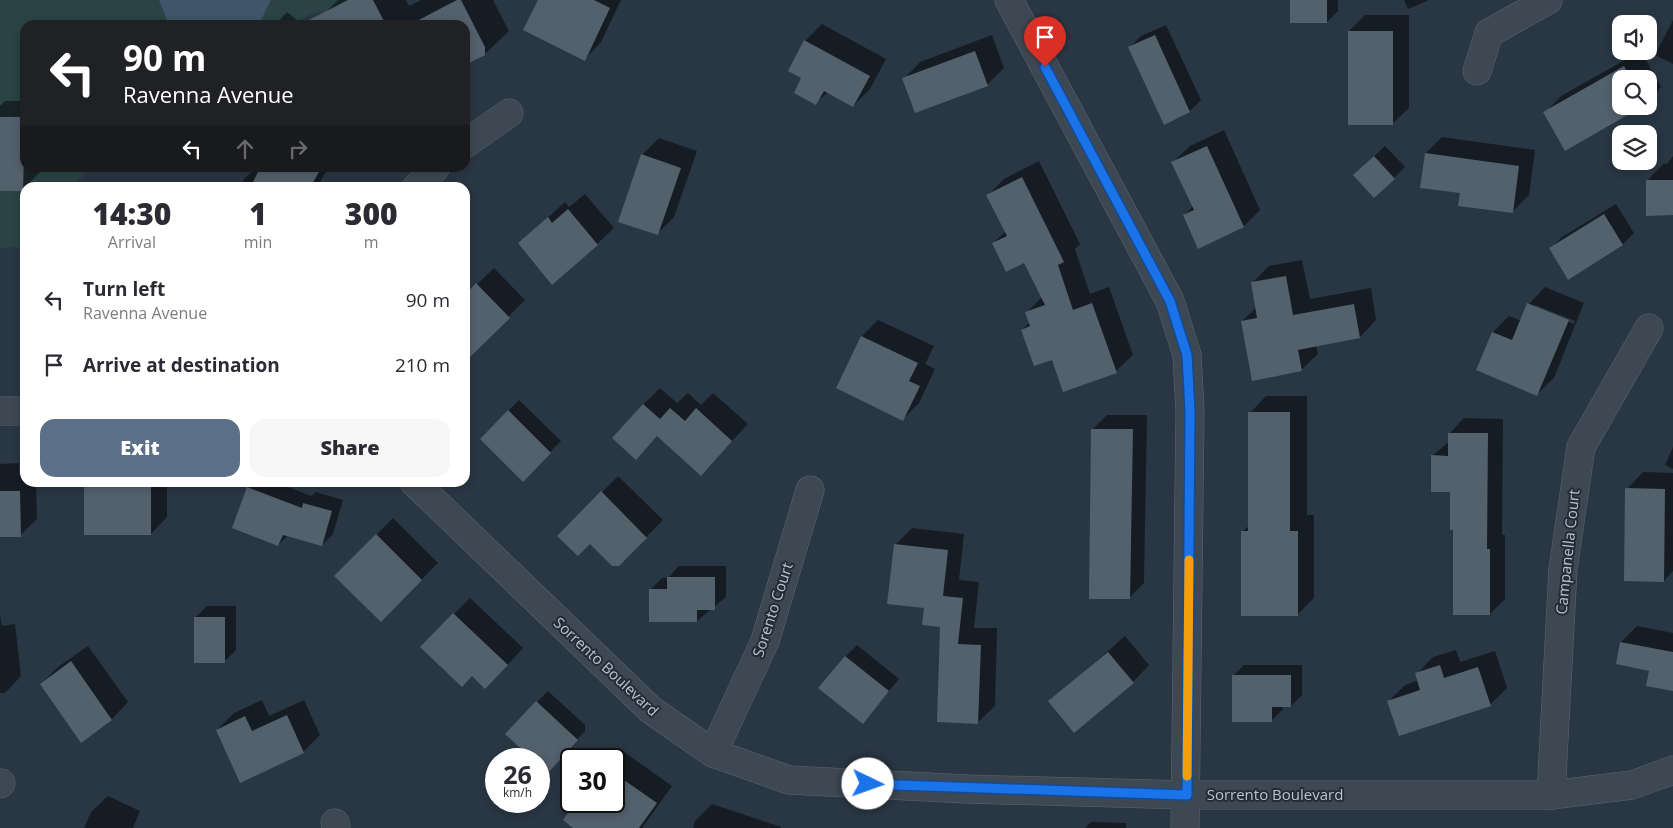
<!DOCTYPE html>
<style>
:root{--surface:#fff;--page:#f7f7f7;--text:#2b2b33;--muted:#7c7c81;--accent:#5c6f89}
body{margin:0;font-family:"Open Sans",sans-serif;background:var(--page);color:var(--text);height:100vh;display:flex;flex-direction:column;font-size:19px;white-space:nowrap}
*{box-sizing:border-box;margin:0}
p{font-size:16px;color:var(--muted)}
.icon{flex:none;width:28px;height:28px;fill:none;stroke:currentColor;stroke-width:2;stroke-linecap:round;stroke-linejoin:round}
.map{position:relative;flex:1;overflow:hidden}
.panel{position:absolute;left:20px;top:182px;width:450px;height:305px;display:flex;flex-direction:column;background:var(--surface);border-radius:15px;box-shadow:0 2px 8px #0003}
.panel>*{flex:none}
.guide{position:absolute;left:20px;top:20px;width:450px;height:152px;border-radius:15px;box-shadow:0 2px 8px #0003;background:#202124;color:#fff;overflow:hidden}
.buttons{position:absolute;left:1612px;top:15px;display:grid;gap:10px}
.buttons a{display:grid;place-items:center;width:45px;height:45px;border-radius:10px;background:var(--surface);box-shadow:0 2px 8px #0003;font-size:25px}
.speed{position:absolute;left:485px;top:748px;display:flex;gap:10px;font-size:25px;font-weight:700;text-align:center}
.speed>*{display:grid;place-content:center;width:65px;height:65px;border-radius:50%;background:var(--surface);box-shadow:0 2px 8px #0003;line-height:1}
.speed small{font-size:12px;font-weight:400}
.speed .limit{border:2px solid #111;border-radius:8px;background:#fff;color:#111}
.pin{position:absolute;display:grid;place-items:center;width:42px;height:42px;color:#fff;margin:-51px -21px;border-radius:50% 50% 50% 0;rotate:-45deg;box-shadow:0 0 5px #0007}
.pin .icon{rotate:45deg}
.me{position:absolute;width:55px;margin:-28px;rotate:93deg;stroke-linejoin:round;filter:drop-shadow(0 0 4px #0008)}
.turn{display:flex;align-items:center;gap:18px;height:105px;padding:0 20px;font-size:22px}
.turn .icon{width:65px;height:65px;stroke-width:2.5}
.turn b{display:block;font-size:35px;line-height:42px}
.lanes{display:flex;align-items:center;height:48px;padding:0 20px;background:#0003;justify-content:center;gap:25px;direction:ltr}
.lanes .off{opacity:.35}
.eta{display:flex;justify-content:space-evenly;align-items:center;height:85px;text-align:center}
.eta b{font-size:30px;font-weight:800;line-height:35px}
.action{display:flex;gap:10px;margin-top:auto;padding:10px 20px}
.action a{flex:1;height:58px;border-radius:15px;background:var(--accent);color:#fff;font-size:20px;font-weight:800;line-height:58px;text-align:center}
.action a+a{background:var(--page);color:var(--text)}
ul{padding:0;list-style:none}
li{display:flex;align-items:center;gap:15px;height:65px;padding:0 20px}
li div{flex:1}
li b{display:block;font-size:19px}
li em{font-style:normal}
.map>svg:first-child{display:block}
.green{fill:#2b4344}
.water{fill:#40556a}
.shadow{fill:#0007;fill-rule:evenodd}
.building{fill:#53616d}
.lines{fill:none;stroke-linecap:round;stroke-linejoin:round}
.minor-casing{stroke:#5c6670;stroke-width:29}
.minor{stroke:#3e4852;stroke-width:28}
.route-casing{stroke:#114b97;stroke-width:12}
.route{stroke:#1a73e8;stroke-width:9}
.slow{stroke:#f59e0b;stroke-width:9}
.labels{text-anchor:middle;stroke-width:4;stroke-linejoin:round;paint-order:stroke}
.street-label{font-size:15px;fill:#bbc3cc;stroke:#222d38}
</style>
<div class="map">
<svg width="1673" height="828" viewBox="0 0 1673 828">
<rect width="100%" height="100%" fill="#293643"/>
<path class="green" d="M 0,0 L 374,0 L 312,14 L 289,25 L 25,25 L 25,168 L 92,168 L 71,187 L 25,188 L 25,247 L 0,248 Z"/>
<path class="water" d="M 159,0 L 271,0 L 260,22 L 223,20 L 215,25 L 169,25 Z"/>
<g class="shadow">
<path d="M 338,0 L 406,0 L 409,6 L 421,0 L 493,0 L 509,31 L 487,52 L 465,64 L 465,25 L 332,25 L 325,13 Z"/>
<path d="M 539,0 L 621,0 L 601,42 L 585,59 Z"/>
<path d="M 1292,0 L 1338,0 L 1338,11 L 1327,22 Z"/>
<path d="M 1404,0 L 1429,0 L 1408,9 Z"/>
<path d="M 287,12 L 302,25 L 275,25 Z"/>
<path d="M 1365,15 L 1409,15 L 1409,108 L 1392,124 L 1349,31 Z"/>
<path d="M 1673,20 L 1673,64 L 1655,55 Z"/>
<path d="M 822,24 L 886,59 L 870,89 L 853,106 L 828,92 L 816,103 L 803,77 L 805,41 Z"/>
<path d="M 1166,25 L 1201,100 L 1190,111 L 1130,47 L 1141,36 Z"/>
<path d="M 992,35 L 1004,68 L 988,84 L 916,112 L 904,79 L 920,62 Z"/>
<path d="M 1641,51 L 1661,87 L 1649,100 L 1649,79 L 1621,79 L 1621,106 L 1545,113 L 1561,96 Z"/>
<path d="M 5,101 L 25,101 L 25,168 L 67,168 L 62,172 L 40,172 L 23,189 L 0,189 L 0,106 Z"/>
<path d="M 1224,130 L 1260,210 L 1244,226 L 1184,216 L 1193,206 L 1173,162 L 1190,146 Z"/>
<path d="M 1442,137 L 1535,150 L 1529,195 L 1512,212 L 1461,192 L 1426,153 Z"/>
<path d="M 659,138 L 697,151 L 674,217 L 657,234 L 642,155 Z"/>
<path d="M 1385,146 L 1405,167 L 1394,178 L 1366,164 Z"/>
<path d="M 1673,156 L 1673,214 L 1647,181 L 1663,164 L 1667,164 Z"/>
<path d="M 1039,161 L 1080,244 L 1075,249 L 1090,294 L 1109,287 L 1133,355 L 1116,371 L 1053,358 L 1022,330 L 1030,322 L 1027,312 L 1042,297 L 1024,261 L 993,243 L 1006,231 L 988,195 L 1004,179 Z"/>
<path d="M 256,168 L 328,168 L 317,188 L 240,188 L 244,179 Z"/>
<path d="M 585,194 L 614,228 L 597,244 L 520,243 L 565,202 L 569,207 Z"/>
<path d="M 1616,204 L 1634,233 L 1623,244 L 1569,278 L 1551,248 L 1562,237 Z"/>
<path d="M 1302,260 L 1310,299 L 1371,288 L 1376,320 L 1360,337 L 1316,345 L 1318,354 L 1301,370 L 1242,321 L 1257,307 L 1252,283 L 1269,266 Z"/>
<path d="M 494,268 L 525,300 L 465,360 L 465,296 Z"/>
<path d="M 1545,287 L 1584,303 L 1554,378 L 1537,394 L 1478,369 L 1493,332 L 1509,316 L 1522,321 L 1529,304 ZM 1535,305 L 1575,321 L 1574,324 L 1535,308 Z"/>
<path d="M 878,320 L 934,346 L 925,364 L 935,369 L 919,403 L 903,419 L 862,336 Z"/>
<path d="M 660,388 L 677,403 L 688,393 L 701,405 L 713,393 L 748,424 L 701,474 L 658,435 L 636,458 L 643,405 Z"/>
<path d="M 1266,396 L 1307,396 L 1307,515 L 1314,515 L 1314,598 L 1297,615 L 1242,532 L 1250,525 L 1250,413 Z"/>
<path d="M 519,400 L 561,441 L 523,480 L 481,439 Z"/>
<path d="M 1107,415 L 1147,415 L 1144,583 L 1129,598 L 1092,430 Z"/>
<path d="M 1464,418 L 1503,419 L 1502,535 L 1505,535 L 1505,599 L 1490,614 L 1455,528 L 1451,491 L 1432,456 L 1450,441 L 1450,433 Z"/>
<path d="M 1673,447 L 1673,469 L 1665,465 Z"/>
<path d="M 19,463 L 19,475 L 25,475 L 25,482 L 36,482 L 37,519 L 20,535 L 0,536 L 0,464 Z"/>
<path d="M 1643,472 L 1673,473 L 1673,571 L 1664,581 L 1627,489 Z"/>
<path d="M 618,476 L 663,520 L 619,565 L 590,543 L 559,536 Z"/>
<path d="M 86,482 L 167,482 L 167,517 L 151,534 Z"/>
<path d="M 253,482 L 276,482 L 311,496 L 316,492 L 343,500 L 333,534 L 322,545 L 288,535 L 278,545 L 233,527 L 248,487 Z"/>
<path d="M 393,518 L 438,563 L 381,620 L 336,576 Z"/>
<path d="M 912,528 L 964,534 L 959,580 L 979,582 L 974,628 L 997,628 L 995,706 L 978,722 L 942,626 L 925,607 L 889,603 L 896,544 Z"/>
<path d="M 679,566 L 726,566 L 726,597 L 697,621 L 650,590 L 662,578 L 668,578 Z"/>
<path d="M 470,598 L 523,648 L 502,671 L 454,614 Z"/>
<path d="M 207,606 L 236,606 L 236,650 L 225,661 L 196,617 Z"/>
<path d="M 0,615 L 2,626 L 15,624 L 21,676 L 5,693 L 0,693 Z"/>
<path d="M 1637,626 L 1673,633 L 1673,690 L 1621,642 Z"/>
<path d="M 1125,636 L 1149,665 L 1133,682 L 1050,702 Z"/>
<path d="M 857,645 L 899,679 L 863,722 L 846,656 Z"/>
<path d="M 88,646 L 128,702 L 112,719 L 81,741 L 41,684 L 58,667 Z"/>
<path d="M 1456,650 L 1460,662 L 1495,651 L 1507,688 L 1490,705 L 1389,701 L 1405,685 L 1419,680 L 1417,674 L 1433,657 Z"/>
<path d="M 1244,665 L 1302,665 L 1302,695 L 1291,706 L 1283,706 L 1283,709 L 1271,721 L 1233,676 Z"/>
<path d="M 548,691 L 585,725 L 585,731 L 548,771 L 539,763 L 537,702 Z"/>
<path d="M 262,700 L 269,716 L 304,700 L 320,735 L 303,752 L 241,781 L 217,730 L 234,713 Z"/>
<path d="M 620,749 L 672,786 L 642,828 L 575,828 L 614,801 L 614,759 L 610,759 Z"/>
<path d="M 108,796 L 140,811 L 133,828 L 84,828 L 91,812 Z"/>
<path d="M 712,804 L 781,827 L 781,828 L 693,828 L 695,821 Z"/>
<path d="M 1091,822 L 1126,823 L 1126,828 L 1085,828 Z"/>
</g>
<g class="building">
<path d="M 348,0 L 373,0 L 386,25 L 299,25 Z"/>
<path d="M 457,0 L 461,0 L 485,47 L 485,55 L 465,65 L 465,25 L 409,25 Z"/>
<path d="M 538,0 L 594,0 L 610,8 L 585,61 L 523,30 Z"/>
<rect x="1290" y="0" width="37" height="23"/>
<rect x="1348" y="31" width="45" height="94"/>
<path d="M 1155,35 L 1190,112 L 1164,125 L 1128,47 Z"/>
<path d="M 804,40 L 870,76 L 853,107 L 824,91 L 816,105 L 794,93 L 801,78 L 788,71 Z"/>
<path d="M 975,51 L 988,86 L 915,113 L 902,78 Z"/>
<path d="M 1624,66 L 1631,79 L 1621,79 L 1621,106 L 1643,106 L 1565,151 L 1543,112 Z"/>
<path d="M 0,117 L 25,117 L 23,191 L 0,191 Z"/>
<path d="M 1207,146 L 1244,227 L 1198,249 L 1183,215 L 1194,210 L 1171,162 Z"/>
<path d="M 1425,153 L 1519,166 L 1513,213 L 1458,206 L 1460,193 L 1420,188 Z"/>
<path d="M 641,154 L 681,168 L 658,235 L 618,222 Z"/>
<path d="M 1374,156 L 1395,179 L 1374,198 L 1353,175 Z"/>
<path d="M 260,168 L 321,168 L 310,188 L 250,188 Z"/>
<path d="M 1022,177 L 1064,262 L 1058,265 L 1073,310 L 1092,303 L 1117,373 L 1063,392 L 1052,360 L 1034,366 L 1021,330 L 1030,326 L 1025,312 L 1045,305 L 1024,263 L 1006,272 L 992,243 L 1007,236 L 986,195 Z"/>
<path d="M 1646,180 L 1673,180 L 1673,215 L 1646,216 Z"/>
<path d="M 568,209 L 598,245 L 552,285 L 518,243 L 548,217 L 552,223 Z"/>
<path d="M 1604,214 L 1623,245 L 1568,280 L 1549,248 Z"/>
<path d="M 1286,276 L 1293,315 L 1354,304 L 1360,338 L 1298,350 L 1302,371 L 1252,381 L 1241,321 L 1257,318 L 1251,282 Z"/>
<path d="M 476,283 L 510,318 L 465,362 L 465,295 Z"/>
<path d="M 1527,303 L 1569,320 L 1537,396 L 1476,370 L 1492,332 L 1512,340 Z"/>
<path d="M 861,336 L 918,363 L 909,381 L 920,386 L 903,421 L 836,388 Z"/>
<path d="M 643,404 L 660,419 L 670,408 L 685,421 L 696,408 L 732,441 L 701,476 L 657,436 L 636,460 L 612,438 Z"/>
<path d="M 508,410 L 551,453 L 523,482 L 480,439 Z"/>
<path d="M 1248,412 L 1290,412 L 1290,531 L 1298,531 L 1298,616 L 1241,616 L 1241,531 L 1248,531 Z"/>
<path d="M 1091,429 L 1133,429 L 1130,599 L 1089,599 Z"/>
<path d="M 1448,433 L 1488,433 L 1487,549 L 1490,549 L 1490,615 L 1453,615 L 1453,530 L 1450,530 L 1450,492 L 1431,492 L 1431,455 L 1448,456 Z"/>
<rect x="84" y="482" width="67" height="53"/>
<path d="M 247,487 L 302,508 L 303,503 L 332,511 L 322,546 L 283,535 L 278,546 L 232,528 Z"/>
<path d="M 1625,488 L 1665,489 L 1664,582 L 1624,581 Z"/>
<path d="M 0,491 L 20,491 L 21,537 L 0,537 Z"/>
<path d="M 601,491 L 647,538 L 619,566 L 612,566 L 590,544 L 578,556 L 557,536 Z"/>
<path d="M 376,534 L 422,580 L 381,622 L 334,576 Z"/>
<path d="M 894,544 L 948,550 L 943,596 L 963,598 L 958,644 L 981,645 L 978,724 L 937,722 L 940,627 L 922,625 L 924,608 L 887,604 Z"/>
<path d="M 667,577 L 715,577 L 715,610 L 697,610 L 697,622 L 649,622 L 649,589 L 667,589 Z"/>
<path d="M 453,613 L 508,665 L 485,689 L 472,676 L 462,687 L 420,647 Z"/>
<rect x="194" y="617" width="31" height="46"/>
<path d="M 1620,642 L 1673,652 L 1673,691 L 1646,686 L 1649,671 L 1616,664 Z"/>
<path d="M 1108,652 L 1134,683 L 1074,733 L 1048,701 Z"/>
<path d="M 845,656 L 889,691 L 863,724 L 818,688 Z"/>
<path d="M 71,661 L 112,720 L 81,743 L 40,684 Z"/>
<path d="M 1440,665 L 1444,678 L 1478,667 L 1491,706 L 1399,736 L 1387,701 L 1420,690 L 1415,673 Z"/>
<path d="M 1232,675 L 1291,675 L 1291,707 L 1272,707 L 1272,722 L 1232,722 Z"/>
<path d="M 536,701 L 578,740 L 548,773 L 539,765 L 539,759 L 532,759 L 505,734 Z"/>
<path d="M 287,715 L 304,753 L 240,783 L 216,730 L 245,716 L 252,731 Z"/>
<path d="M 614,773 L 657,803 L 639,828 L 573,828 L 563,820 L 576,801 L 614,801 Z"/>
</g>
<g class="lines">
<g class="minor-casing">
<g id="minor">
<path d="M 1009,0 L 1170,301 L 1187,355 L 1190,411 L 1185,828"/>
<path d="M 1477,71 L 1489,33 L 1548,0"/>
<path d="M 465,144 L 509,113"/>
<path d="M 416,188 L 435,168"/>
<path d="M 0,411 L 25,411"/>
<path d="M 414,482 L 651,710 L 713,753 L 789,780 L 967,789 L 1187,795 L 1551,795 L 1632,785 L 1673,770"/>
<path d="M 713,753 L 765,641 L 810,490"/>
<path d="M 0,784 L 1,783"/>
<path d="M 1551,795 L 1563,569 L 1581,447 L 1649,328"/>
<path d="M 335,823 L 336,828"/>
</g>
</g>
<use href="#minor" class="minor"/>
</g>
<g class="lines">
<g class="route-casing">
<path id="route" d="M 868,784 L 1187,795 L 1190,411 L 1187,355 L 1170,301 L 1045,67"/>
</g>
<use href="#route" class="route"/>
<path class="slow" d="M 1187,776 L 1189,560"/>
</g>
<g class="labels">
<g class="street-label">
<text transform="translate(1568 552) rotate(-84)" y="5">Campanella Court</text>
<text transform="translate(773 610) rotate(-72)" y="5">Sorento Court</text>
<text transform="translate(606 667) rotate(43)" y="5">Sorrento Boulevard</text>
<text x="1275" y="800">Sorrento Boulevard</text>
</g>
</g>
</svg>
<div class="buttons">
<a><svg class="icon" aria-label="sound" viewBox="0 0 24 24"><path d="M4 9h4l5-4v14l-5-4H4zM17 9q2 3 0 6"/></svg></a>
<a><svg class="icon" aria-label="search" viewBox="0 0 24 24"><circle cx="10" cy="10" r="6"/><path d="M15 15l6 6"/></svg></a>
<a><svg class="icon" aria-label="layers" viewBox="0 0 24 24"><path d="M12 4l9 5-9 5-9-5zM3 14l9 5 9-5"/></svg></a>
</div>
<div class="speed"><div>26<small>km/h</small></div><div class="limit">30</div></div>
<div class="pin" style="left:1045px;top:67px;background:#d93025"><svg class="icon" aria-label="arrive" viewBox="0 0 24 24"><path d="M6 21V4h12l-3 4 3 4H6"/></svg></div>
<svg class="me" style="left:868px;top:784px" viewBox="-20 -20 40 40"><circle r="19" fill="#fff"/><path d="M0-13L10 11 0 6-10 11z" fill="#1a73e8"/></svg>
<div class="guide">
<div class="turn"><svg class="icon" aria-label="left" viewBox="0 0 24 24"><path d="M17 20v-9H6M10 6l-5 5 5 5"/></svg><div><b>90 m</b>Ravenna Avenue</div></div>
<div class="lanes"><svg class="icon" aria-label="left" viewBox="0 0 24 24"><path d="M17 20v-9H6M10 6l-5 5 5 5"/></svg><svg class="icon off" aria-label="ahead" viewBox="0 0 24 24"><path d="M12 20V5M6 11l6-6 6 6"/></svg><svg class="icon off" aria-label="right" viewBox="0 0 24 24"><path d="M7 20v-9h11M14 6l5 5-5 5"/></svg></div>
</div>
<section class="panel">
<div class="eta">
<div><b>14:30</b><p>Arrival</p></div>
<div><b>1</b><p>min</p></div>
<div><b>300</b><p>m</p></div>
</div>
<ul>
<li><svg class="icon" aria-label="left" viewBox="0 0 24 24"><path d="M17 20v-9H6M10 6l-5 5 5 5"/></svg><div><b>Turn left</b><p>Ravenna Avenue</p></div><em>90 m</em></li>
<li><svg class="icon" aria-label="arrive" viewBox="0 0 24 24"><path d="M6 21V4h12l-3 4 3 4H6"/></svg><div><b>Arrive at destination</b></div><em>210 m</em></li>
</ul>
<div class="action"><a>Exit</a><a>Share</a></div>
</section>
</div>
